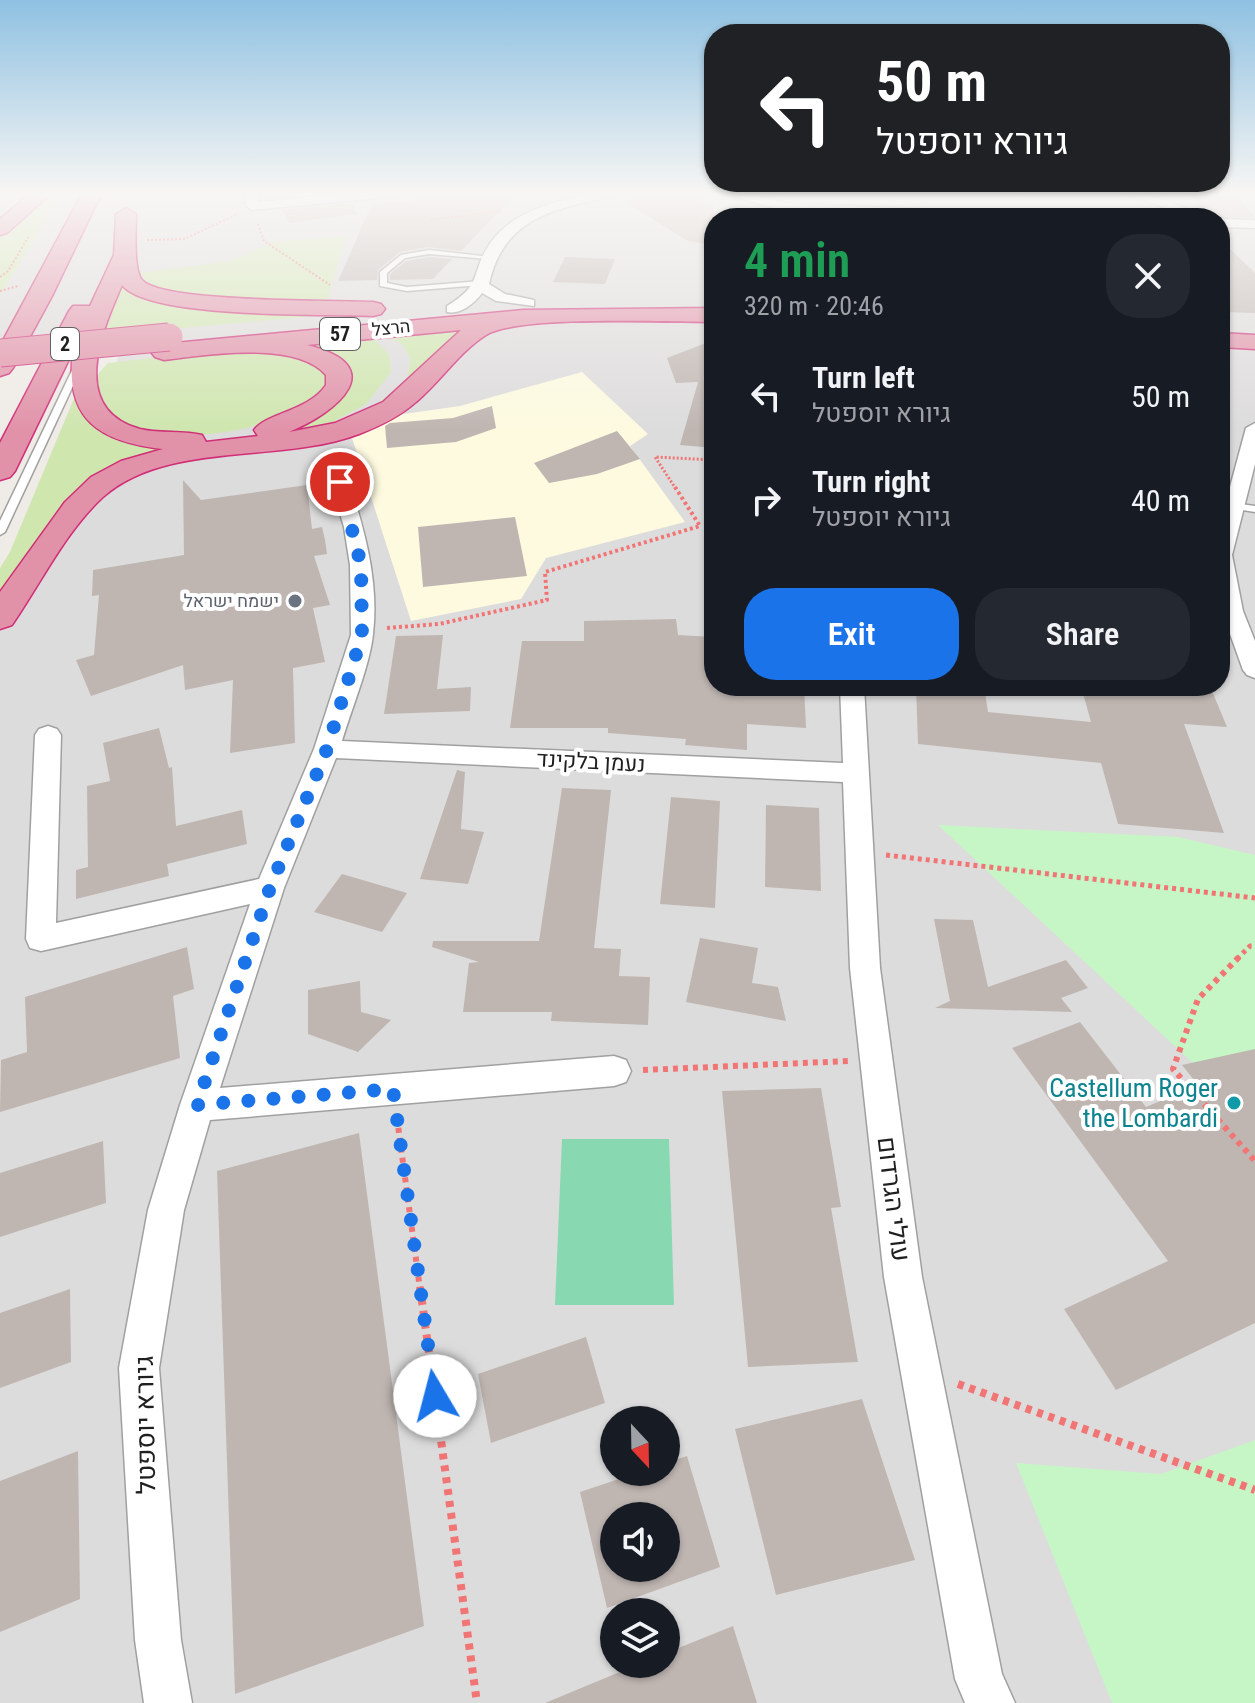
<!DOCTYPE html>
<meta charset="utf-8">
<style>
:root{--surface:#171b24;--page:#242831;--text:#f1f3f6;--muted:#9ea1a6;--accent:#1a73e8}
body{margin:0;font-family:"Roboto Condensed",Heebo,sans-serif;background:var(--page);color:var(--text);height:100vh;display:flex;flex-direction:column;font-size:30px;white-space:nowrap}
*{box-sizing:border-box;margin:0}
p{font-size:26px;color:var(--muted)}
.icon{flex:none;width:44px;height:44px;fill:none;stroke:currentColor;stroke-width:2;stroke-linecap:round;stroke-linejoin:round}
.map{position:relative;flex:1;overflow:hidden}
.details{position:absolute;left:704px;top:208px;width:526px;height:488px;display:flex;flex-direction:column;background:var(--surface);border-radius:32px;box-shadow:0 2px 6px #0004}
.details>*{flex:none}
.banner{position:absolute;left:704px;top:24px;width:526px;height:168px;border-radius:32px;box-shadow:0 2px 6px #0004;background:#202124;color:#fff;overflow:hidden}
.needle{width:52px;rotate:158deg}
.buttons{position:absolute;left:600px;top:1406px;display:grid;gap:16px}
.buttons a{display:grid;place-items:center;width:80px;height:80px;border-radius:50%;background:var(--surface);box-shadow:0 2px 6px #0004;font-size:40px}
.pin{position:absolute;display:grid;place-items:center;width:68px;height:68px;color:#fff;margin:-34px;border:4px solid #fff;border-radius:50%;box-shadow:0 2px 8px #0007}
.me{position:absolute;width:88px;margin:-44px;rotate:352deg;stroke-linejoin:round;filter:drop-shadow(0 0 6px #0008)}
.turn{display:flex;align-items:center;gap:28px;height:168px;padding:0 40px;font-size:36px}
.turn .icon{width:104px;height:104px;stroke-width:2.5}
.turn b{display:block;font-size:56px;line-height:68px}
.round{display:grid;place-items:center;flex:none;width:84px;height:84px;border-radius:32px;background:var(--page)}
.headline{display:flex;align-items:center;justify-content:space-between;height:136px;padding:0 40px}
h1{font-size:48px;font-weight:600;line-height:60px;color:#1e9e55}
.action{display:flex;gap:16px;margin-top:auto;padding:16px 40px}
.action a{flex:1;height:92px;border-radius:32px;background:var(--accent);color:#fff;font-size:32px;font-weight:600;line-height:92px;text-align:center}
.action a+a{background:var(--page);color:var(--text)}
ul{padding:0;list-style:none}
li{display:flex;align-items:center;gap:24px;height:104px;padding:0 40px}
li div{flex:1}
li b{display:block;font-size:30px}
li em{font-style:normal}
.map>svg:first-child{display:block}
.residential{fill:#dddcdc;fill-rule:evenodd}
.education{fill:#fdfae0}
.grass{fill:#cfe6af}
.park{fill:#c6f6c5}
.pitch{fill:#88d9b2}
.building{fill:#bfb6b2;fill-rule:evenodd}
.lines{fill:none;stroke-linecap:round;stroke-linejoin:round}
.lane-casing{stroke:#a0a0a0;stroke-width:3}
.street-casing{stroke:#a0a0a0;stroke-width:3}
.highway-casing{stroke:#d02f77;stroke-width:3}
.path-far5{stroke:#f17574;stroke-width:2;stroke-dasharray:2 2;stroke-linecap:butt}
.path-far4{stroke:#f17574;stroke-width:3;stroke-dasharray:2 2;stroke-linecap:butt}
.path-far3{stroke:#f17574;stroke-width:4;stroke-dasharray:3 3;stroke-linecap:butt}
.path-far2{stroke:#f17574;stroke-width:5;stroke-dasharray:4 4;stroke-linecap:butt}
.path-far1{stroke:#f17574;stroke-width:6;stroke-dasharray:5 5;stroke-linecap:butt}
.path{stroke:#f17574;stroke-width:8;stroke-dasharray:6 6;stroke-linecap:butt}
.lane{fill:#fff;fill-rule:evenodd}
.street{fill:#fff;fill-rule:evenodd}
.highway{fill:#e192a9;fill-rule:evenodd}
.highway-bridge-casing{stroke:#d02f77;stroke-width:29;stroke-linecap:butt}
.highway-bridge{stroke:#e192a9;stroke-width:27}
.route{stroke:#1a73e8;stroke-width:14;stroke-dasharray:0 25.2}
.worship-dot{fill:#6b7280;stroke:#fff;stroke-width:3}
.culture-dot{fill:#0f9aa8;stroke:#fff;stroke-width:3}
.labels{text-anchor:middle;stroke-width:8;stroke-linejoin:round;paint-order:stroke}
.far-street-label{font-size:18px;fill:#1f1f1f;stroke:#fff}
.far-worship-label{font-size:18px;fill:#5b616d;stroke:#fff;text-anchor:end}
.shield{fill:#fff;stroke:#626262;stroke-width:2}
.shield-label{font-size:20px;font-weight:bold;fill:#1f1f1f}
.street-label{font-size:22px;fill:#1f1f1f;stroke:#fff}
.near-culture-label{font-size:26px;fill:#0d838f;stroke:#fff;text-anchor:end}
.near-street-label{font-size:26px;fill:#1f1f1f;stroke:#fff}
</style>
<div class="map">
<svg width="1255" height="1703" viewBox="0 0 1255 1703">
<rect width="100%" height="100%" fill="#efebe6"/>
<path class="residential" d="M 0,192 L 1255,192 L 1255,1703 L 0,1703 L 0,589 L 81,477 L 124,338 L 0,348 ZM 714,218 L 1220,218 L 1220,686 L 714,686 ZM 614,1420 L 666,1420 L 666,1472 L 614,1472 ZM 614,1516 L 666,1516 L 666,1568 L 614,1568 ZM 614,1612 L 666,1612 L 666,1664 L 614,1664 Z"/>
<path class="education" d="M 582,372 L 648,434 L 630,446 L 685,522 L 546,558 L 521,599 L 411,621 L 352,438 L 397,415 L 460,406 Z"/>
<g class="grass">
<path d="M 63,192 L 5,287 L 0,295 L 0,238 L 53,193 Z"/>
<path d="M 346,236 L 327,301 L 218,296 L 156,290 L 140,273 L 231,261 L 274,242 Z"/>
<path d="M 122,282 L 127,289 L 139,295 L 348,313 L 105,335 Z"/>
<path d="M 453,325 L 470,330 L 422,378 L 356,422 L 407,379 L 411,359 L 402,344 L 381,332 Z"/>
<path d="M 372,337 L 389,354 L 391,372 L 366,404 L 316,431 L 114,470 L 0,599 L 0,568 L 10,552 L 75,396 C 81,412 89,426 105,434 C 133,448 248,447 276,433 C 294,424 331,388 348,373 L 263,346 Z"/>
<path d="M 206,352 C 238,352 316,345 329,381 C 326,386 323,393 319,397 C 274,436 93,468 97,375 L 108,363 Z"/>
</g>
<g class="park">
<path d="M 938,825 L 1178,837 L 1255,855 L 1255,1135 L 1194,1064 Z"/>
<path d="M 1255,1440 L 1255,1703 L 1112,1703 L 1016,1463 L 1161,1474 Z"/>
</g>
<path class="pitch" d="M 562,1139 L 669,1139 L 674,1305 L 555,1305 Z"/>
<g class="building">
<path d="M 518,192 L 461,251 L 428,247 L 400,252 L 378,270 L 377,280 L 338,281 L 372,204 Z"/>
<path d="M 673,192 L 682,192 L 714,206 L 714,245 L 688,241 L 624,201 Z"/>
<path d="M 1188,192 L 1234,193 L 1255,217 L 1207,218 Z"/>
<path d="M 352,203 L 357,214 L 290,223 L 282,210 Z"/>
<path d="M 1220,239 L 1255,273 L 1255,313 L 1220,312 Z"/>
<path d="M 429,257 L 452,259 L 433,279 L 390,280 L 390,274 L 406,261 Z"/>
<path d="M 565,257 L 615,259 L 605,284 L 553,282 Z"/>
<path d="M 706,343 L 705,351 L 714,350 L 714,448 L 680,445 L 698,382 L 676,383 L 667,358 Z"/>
<path d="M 492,406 L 496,428 L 456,442 L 387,448 L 385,426 L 390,423 L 453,418 Z"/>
<path d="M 617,431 L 640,459 L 597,474 L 549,483 L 534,463 Z"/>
<path d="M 183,480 L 201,500 L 307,485 L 312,529 L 322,527 L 325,540 L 327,554 L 314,556 L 330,605 L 313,608 L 325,662 L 293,668 L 295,743 L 230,753 L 233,680 L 185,690 L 183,665 L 91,696 L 76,660 L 94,655 L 99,595 L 92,596 L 93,570 L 184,555 Z"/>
<path d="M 515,517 L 527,576 L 423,587 L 418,527 Z"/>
<path d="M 676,619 L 678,635 L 714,637 L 714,686 L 804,686 L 806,728 L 747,724 L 747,750 L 685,745 L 686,739 L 608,733 L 608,728 L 510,728 L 522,641 L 584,641 L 584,621 Z"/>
<path d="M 443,635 L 437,689 L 471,687 L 470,711 L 384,714 L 396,636 Z"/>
<path d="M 916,686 L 984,686 L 988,712 L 1091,722 L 1081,686 L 1210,686 L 1227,727 L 1184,724 L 1224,833 L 1118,824 L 1101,763 L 918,744 Z"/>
<path d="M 159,728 L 169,768 L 172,767 L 176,826 L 242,810 L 247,844 L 167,864 L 169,876 L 76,899 L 76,870 L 88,867 L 87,786 L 110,781 L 103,743 Z"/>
<path d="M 457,770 L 465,772 L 461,829 L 484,832 L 468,884 L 420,879 Z"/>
<path d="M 562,788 L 611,790 L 594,948 L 621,949 L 619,976 L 650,977 L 648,1025 L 551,1021 L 552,1012 L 463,1012 L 469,963 L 479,962 L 432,947 L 433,941 L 539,941 Z"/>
<path d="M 671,797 L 720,801 L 715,908 L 660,904 Z"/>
<path d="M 766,805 L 819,808 L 821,891 L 765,887 Z"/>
<path d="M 342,874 L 407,893 L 382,932 L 314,912 Z"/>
<path d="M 934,919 L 973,920 L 988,987 L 1066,960 L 1088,988 L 1061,998 L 1072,1012 L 935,1008 L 950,1001 Z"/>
<path d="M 700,938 L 758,948 L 752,983 L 778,987 L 786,1021 L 686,1002 Z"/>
<path d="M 187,947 L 194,989 L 173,996 L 180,1058 L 0,1112 L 1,1060 L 27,1052 L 25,997 Z"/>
<path d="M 360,981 L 361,1012 L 391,1020 L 358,1052 L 308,1034 L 308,990 Z"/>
<path d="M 1080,1022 L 1146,1107 L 1198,1085 L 1182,1065 L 1255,1049 L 1255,1323 L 1116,1390 L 1064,1309 L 1168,1261 L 1012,1048 Z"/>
<path d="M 821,1088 L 841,1207 L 831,1208 L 858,1362 L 748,1367 L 722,1091 Z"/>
<path d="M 359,1133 L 424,1626 L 235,1694 L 217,1171 Z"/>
<path d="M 103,1141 L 106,1203 L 0,1237 L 0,1173 Z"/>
<path d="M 70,1289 L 71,1362 L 0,1388 L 0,1313 Z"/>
<path d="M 586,1337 L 605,1403 L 491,1443 L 478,1374 Z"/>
<path d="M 862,1399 L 915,1560 L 776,1595 L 735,1429 Z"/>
<path d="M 78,1451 L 80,1599 L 0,1632 L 0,1481 Z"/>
<path d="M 687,1456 L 720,1567 L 607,1608 L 580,1492 L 640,1472 L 666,1472 L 666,1463 ZM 614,1516 L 666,1516 L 666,1568 L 614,1568 Z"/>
<path d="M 733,1626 L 757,1703 L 545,1703 L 639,1664 L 666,1664 L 666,1653 Z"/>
</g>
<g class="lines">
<g class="lane-casing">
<g id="lane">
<path d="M 429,250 L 491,257 L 488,259 L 429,254 L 405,258 L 387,273 L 387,283 L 407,287 L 481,281 L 485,283 L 481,285 L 407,291 L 380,286 L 380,272 L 401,255 Z"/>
<path d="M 80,360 L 84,362 L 5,532 L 0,535 L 0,521 L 76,362 Z"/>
<path d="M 1233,503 L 1255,506 L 1255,512 L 1230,508 L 1230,504 Z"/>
</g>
</g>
<g class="street-casing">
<g id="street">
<path d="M 246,192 L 258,192 L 258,202 L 355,192 L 404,192 L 398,196 L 252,210 L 246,206 Z"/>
<path d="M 596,192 L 622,192 C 612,198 598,199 586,202 C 535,214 501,230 489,284 L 505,294 L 534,300 L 534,306 L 496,301 L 482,293 C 475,303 460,315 447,312 L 447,306 C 485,283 469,273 491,242 C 515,209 559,201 596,192 Z"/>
<path d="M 718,192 L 741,192 L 786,203 L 1026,214 L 1032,218 L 943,218 L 786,211 Z"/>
<path d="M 1122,192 L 1142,192 L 1190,210 L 1180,213 Z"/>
<path d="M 1220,219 L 1255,220 L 1255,228 L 1220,227 Z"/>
<path d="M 1255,423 L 1255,464 L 1232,555 L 1243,611 L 1255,641 L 1255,678 L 1247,675 L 1243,670 L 1220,606 L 1220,524 L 1246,428 Z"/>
<path d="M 333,453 L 342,459 C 360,516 380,574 373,634 C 370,665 351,710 342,741 L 843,763 L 840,686 L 864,686 L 880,968 L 922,1277 L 1002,1674 L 1015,1703 L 965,1703 L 955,1679 L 884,1277 L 850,968 L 843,782 L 336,758 L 284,888 L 220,1088 L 614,1056 L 626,1060 L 631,1071 L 626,1082 L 614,1086 L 210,1120 L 184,1210 L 159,1368 L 181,1640 L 192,1703 L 144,1703 L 135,1640 L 119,1368 L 148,1210 L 180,1105 L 250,904 L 41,951 L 30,948 L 26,939 L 35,735 L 39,729 L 48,726 L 57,729 L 61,735 L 56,923 L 259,879 L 314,749 L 351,635 L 350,565 L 344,527 L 324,459 Z"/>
</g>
</g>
<g class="highway-casing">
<g id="highway">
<path d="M 32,192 L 53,192 L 7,233 L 0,235 L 0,219 Z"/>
<path d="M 83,192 L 102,192 L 52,296 L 13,368 L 9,373 L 0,376 L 0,346 Z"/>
<path d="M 126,208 L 136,214 C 136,229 133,269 142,280 C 162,303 335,300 373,302 L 381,304 L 385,309 L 381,314 L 373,316 C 326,314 149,319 122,285 C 102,331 68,409 140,429 C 160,434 182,430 202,435 L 206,442 L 258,436 L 254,430 C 266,413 309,411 326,385 L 326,375 C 295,340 206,355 164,360 L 155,357 L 151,352 L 155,347 L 164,344 L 523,310 L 714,308 L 714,322 C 669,322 518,315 486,335 C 459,352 441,381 416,402 C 399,417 380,426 359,434 C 281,464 167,440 103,497 C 65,532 41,583 12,625 L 0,629 L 0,592 L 65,502 L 91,477 L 121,461 L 163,449 C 100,442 64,420 73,351 L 15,471 L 10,477 L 0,480 L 0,443 L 69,311 L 73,306 L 90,306 L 114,255 L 116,214 ZM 461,330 L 383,402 L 335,423 L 289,432 C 338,412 392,366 307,345 Z"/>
<path d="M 1220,333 L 1255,335 L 1255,349 L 1220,347 Z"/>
</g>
</g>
<g class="path-far5">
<path d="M 431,220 L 502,211"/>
<path d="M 258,224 L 264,241 L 330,285"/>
<path d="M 147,240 L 184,239 L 238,214"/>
<path d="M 0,277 L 8,271 L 29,236"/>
<path d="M 0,291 L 18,286"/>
</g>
<path class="path-far4" d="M 676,489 L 655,457 L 714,460"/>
<path class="path-far3" d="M 387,628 L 439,624 L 547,600 L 545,572 L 700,526 L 675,487"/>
<g class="path-far2">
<path d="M 886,855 L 1255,898"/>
<path d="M 1237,959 L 1250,946 L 1255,946"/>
</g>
<g class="path-far1">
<path d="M 1239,957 L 1198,999 L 1173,1069 L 1255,1161"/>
<path d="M 643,1070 L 849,1061"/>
<path d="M 397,1118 L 420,1289"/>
</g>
<g class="path">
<path d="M 420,1287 L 477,1703"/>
<path d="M 958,1384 L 1255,1490"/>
</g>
<use href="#lane" class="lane"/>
<use href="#street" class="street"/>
<use href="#highway" class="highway"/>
<g class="highway-bridge-casing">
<path id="highway-bridge" d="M 0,353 L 169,337"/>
</g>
<use href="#highway-bridge" class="highway-bridge"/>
</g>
<linearGradient id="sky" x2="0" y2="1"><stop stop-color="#8fc1e2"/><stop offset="0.45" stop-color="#f8f6f4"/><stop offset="1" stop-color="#f8f6f4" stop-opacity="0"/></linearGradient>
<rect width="1255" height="431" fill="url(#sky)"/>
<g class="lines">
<path class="route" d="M 340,482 L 361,565 L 362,635 L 327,749 L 270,888 L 197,1105 L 393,1089 L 435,1396"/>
</g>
<circle class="worship-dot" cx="295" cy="601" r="8"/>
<circle class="culture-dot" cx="1234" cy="1103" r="8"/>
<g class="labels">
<g class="far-street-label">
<text transform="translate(391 328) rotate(-6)" y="6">הרצל</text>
</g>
<g class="far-worship-label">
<text x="279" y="607">ישמח ישראל</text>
</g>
<g class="shield">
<rect x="320" y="318" width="40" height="32" rx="6"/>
<rect x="51" y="328" width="28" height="32" rx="6"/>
</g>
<g class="shield-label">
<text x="340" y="341">57</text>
<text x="65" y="351">2</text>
</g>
<g class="street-label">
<text transform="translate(591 761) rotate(3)" y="8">נעמן בלקינד</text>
</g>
<g class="near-culture-label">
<text x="1218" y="1097">Castellum Roger<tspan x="1218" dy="30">the Lombardi</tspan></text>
</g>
<g class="near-street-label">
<text transform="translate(894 1199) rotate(83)" y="9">עולי הגרדום</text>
<text transform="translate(145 1425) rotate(-91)" y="9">גיורא יוספטל</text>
</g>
</g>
</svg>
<div class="buttons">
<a><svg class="needle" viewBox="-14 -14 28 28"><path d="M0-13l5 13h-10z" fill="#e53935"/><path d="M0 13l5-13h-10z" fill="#9ea1a6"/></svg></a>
<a><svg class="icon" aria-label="sound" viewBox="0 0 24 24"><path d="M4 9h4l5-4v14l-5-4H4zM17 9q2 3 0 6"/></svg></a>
<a><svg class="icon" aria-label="layers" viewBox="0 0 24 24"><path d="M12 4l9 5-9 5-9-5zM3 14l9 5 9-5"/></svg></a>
</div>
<div class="pin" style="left:340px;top:482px;background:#d93025"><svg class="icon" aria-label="arrive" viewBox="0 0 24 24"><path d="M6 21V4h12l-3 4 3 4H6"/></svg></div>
<svg class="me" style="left:435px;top:1396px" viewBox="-20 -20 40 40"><circle r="19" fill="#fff"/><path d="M0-13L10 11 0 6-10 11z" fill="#1a73e8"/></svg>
<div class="banner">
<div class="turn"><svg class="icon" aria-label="left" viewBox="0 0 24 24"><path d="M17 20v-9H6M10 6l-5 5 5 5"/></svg><div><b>50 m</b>גיורא יוספטל</div></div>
</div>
<section class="details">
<div class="headline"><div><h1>4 min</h1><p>320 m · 20:46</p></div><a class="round"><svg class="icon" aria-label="close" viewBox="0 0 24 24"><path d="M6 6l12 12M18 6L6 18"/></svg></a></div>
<ul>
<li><svg class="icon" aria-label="left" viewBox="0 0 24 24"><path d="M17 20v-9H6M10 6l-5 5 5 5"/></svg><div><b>Turn left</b><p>גיורא יוספטל</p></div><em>50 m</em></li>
<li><svg class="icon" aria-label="right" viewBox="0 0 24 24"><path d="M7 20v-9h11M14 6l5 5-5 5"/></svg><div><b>Turn right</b><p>גיורא יוספטל</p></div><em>40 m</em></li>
</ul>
<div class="action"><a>Exit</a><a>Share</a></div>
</section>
</div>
